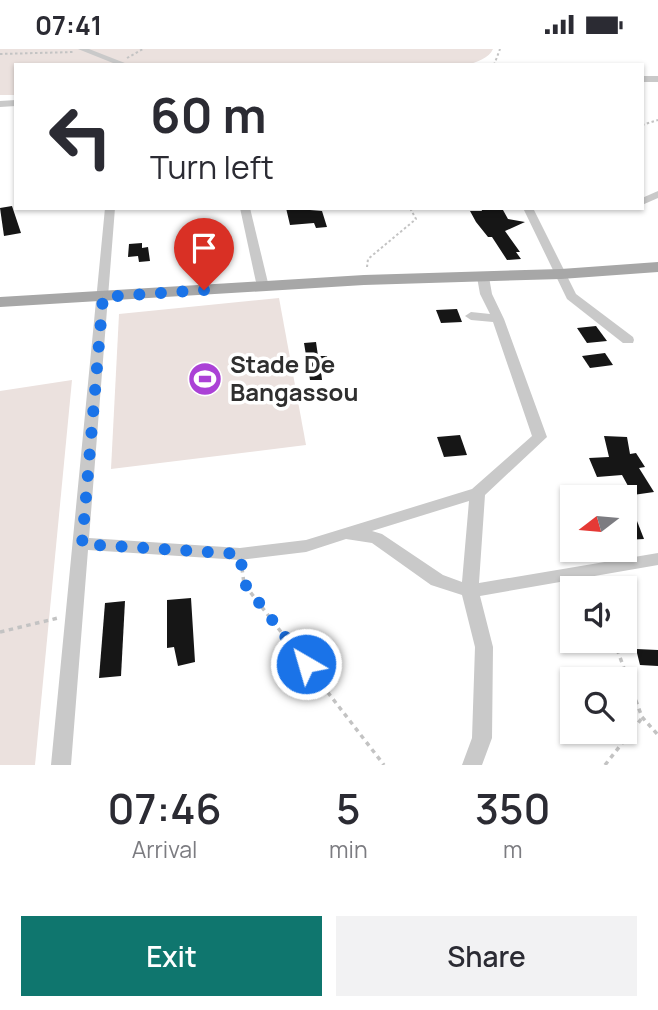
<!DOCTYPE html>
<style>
:root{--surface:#fff;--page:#f2f2f3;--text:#2b2b33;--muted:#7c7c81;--accent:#0f766e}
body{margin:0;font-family:Manrope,sans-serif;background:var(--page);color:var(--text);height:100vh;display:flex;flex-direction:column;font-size:26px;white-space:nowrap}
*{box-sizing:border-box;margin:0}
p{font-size:23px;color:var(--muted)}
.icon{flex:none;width:38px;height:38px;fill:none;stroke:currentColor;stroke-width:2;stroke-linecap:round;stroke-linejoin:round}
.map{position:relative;height:716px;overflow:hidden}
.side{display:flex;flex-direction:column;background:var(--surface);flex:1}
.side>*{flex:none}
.banner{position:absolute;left:14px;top:14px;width:630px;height:147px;border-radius:0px;box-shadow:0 2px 5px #0004;background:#fff;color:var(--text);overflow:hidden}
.needle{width:46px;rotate:254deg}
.fabs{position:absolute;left:560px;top:436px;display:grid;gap:14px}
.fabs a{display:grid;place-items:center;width:77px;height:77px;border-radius:0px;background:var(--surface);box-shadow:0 2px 5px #0004;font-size:35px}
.pin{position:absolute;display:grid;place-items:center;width:60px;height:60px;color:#fff;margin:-72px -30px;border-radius:50% 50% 50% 0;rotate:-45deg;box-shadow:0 0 7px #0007}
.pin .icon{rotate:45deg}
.me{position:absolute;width:77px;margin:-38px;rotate:322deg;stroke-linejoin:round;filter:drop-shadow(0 0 5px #0008)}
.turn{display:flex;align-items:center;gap:24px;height:147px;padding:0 21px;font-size:32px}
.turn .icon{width:91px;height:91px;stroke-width:2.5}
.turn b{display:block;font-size:49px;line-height:60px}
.eta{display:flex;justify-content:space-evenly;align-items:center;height:119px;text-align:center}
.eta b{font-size:42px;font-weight:600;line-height:49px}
.action{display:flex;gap:14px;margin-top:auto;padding:14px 21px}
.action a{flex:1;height:80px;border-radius:0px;background:var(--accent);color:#fff;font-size:28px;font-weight:600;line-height:80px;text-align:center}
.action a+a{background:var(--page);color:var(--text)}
.status{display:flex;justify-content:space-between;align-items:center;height:49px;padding:0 35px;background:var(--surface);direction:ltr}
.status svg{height:19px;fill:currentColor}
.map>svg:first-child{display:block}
.green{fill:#ebe1de}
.building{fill:#161616}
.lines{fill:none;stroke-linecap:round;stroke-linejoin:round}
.path-far1{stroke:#c3c3c3;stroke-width:2;stroke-dasharray:2.5 2.5;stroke-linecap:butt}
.path{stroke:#c3c3c3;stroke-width:3.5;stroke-dasharray:4.5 4.5;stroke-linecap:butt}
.minor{fill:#c9c9c9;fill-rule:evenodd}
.major{fill:#a7a7a7;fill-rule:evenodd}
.route{stroke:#1a73e8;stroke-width:12;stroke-dasharray:0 21.6}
.labels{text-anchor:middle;stroke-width:7;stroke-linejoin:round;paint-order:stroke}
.poi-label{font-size:24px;font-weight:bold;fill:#2f2f2f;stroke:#fff;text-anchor:start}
</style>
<div class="status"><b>07:41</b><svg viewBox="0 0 49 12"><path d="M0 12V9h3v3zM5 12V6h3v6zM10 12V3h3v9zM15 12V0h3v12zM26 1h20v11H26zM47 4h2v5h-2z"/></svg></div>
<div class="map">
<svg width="658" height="716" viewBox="0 0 658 716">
<rect width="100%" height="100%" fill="#fff"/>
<g class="green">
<path d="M 0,0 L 493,0 C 489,9 477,13 467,16 L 16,16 L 16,46 L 0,46 Z"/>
<path d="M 279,249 L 306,396 L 111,420 L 119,265 Z"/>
<path d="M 72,331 L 35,716 L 0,716 L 0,342 Z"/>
</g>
<g class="building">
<path d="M 12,157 L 21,184 L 4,187 L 0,159 Z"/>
<path d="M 286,159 L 322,162 L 327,178 L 316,179 L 314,174 L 290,176 Z"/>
<path d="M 481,159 L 498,159 L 503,161 L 508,170 L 525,173 L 505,182 L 520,203 L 516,203 L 521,210 L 507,211 L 492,188 L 488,188 L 476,173 L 470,162 L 482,162 Z"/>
<path d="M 142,194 L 142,199 L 148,198 L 150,212 L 139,213 L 138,207 L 128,208 L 129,195 Z"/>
<path d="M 457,260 L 462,273 L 441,274 L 436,261 Z"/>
<path d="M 596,277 L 607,292 L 587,294 L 577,279 Z"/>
<path d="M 316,293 L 318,307 L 327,307 L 330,322 L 321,322 L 322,331 L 310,331 L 304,294 Z"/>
<path d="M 605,304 L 613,316 L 590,319 L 582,307 Z"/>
<path d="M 460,386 L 467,406 L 444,408 L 437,388 Z"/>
<path d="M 604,387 L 627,388 L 630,405 L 636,404 L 645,418 L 639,419 L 654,443 L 633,446 L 622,426 L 597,428 L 589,409 L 609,408 Z"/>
<path d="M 625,448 L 637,472 L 644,490 L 625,491 Z"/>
<path d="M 191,549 L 195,613 L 178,617 L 174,598 L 167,599 L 167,551 Z"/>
<path d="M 125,552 L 121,627 L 99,629 L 105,554 Z"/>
<path d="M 636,600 L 658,601 L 658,617 L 640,616 Z"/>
</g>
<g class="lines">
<g class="path-far1">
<path d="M 0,5 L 74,3"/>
<path d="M 127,9 L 143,0"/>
<path d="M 494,16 L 500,0"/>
<path d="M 642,76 L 658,71"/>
<path d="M 367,218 L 368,210 L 416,170 L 410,159"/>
</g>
<g class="path">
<path d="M 242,519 L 244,535 L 384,716"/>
<path d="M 0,583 L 58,569"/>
<path d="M 614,592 L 642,668 L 658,686"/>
<path d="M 605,716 L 642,669"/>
</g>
<g class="minor">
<path d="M 78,0 L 89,0 L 130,16 L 118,16 Z"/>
<rect x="642" y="27" width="16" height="6"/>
<path d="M 16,51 L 16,57 L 0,58 L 0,52 Z"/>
<path d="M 658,142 L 658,149 L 642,156 L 642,149 Z"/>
<path d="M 105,159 L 115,159 L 89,489 L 240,499 L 306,491 L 472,440 L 532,387 L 493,273 L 471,271 L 465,267 L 471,263 L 490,265 L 480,245 L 477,228 L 483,224 L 489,228 L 492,245 L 504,270 L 547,388 L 485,446 L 479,534 L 658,504 L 658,516 L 480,547 L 493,598 L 492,689 L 482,716 L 462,716 L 472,689 L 475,598 L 462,546 L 431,536 L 372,494 L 346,490 L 306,503 L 240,511 L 88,501 L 71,716 L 51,716 ZM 469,452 L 462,533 L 443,526 L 382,485 L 372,482 Z"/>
<path d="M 240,159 L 250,159 L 269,238 L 267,241 L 263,242 L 257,238 Z"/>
<path d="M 523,159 L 533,159 L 576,245 L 633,288 L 634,291 L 633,294 L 623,294 L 567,250 Z"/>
</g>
<path class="major" d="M 658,213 L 658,223 L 561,230 L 364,236 L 0,258 L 0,248 L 364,226 L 561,220 Z"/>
</g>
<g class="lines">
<path class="route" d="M 204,241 L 103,248 L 82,495 L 240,505 L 244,534 L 306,615"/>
</g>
<defs>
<g id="stadium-disc" transform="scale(1.75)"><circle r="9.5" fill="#ab41d6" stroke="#fff"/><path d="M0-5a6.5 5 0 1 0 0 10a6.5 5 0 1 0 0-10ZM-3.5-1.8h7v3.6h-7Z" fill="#fff"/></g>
</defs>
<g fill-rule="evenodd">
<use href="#stadium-disc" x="205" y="330"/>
</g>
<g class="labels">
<g class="poi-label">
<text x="230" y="324">Stade De<tspan x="230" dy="28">Bangassou</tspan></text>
</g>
</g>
</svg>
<div class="fabs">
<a><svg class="needle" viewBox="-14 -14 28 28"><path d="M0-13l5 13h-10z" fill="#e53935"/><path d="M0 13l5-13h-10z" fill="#7c7c81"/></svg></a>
<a><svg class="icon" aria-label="sound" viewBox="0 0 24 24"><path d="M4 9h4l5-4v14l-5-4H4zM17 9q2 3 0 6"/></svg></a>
<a><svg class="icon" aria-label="search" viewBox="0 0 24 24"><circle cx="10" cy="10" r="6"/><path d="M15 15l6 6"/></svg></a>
</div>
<div class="pin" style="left:204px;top:241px;background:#d93025"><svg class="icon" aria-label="arrive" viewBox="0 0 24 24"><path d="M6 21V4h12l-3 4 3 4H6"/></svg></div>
<svg class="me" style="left:306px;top:615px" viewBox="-20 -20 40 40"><circle r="17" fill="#1a73e8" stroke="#fff" stroke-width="3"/><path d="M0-11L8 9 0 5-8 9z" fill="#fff"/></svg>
<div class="banner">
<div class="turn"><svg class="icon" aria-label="left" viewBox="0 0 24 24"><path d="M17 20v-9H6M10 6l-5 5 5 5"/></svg><div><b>60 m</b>Turn left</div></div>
</div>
</div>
<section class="side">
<div class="eta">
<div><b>07:46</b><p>Arrival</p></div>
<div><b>5</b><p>min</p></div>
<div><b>350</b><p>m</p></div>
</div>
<div class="action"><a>Exit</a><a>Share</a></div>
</section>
